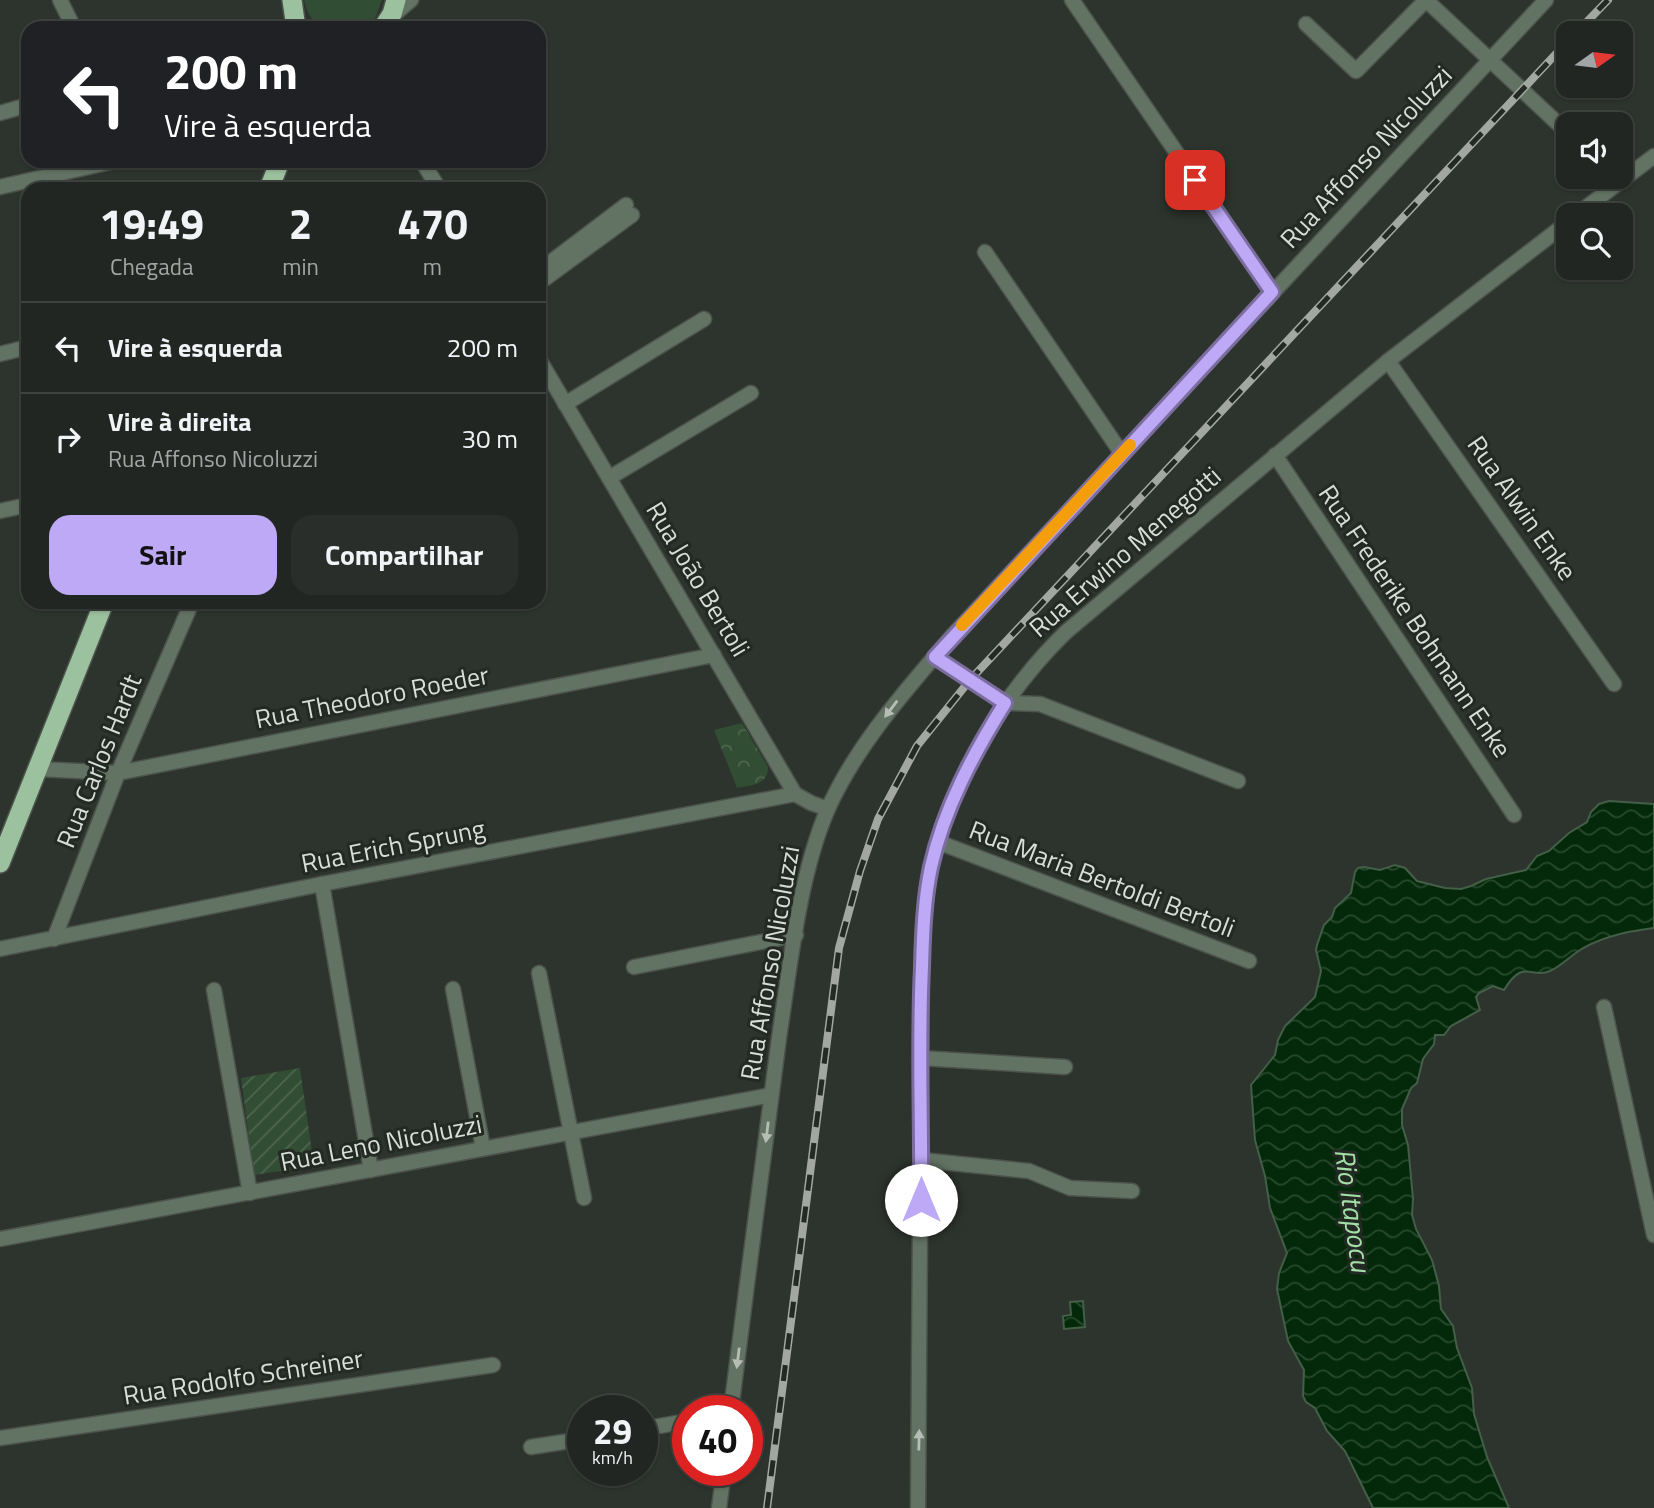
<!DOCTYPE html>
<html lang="pt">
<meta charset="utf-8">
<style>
:root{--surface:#222622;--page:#2a2e2a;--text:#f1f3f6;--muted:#a2a5a5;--line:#3f4340;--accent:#bda9f5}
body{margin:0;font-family:"Titillium Web",sans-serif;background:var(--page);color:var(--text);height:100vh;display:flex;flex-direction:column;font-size:26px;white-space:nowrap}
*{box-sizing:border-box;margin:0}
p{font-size:23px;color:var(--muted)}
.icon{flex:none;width:38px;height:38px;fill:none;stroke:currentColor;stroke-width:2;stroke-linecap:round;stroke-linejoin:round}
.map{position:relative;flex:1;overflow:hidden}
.drawer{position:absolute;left:21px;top:182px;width:525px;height:427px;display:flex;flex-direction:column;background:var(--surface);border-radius:21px;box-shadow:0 2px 5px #0004,0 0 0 2px var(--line)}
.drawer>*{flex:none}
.top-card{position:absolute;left:21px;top:21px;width:525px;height:147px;border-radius:21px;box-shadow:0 2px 5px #0004,0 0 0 2px var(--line);background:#202124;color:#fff;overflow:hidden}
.needle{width:46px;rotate:76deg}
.tools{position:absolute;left:1556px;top:21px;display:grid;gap:14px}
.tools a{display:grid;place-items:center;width:77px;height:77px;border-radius:14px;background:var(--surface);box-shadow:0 2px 5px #0004,0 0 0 2px var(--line);font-size:35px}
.speed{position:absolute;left:567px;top:1395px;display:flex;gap:14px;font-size:35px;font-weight:700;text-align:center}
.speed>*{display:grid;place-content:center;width:91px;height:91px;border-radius:50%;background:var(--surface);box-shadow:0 2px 5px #0004,0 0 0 2px var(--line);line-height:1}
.speed small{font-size:18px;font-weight:400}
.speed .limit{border:10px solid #d22;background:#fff;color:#111}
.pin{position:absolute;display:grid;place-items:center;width:60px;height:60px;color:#fff;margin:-30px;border-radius:14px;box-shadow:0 4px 10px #0006}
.me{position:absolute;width:77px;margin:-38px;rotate:0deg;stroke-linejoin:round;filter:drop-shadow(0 0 5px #0008)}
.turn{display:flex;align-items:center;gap:24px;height:147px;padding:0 28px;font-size:32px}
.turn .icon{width:91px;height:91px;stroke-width:2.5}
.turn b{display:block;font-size:49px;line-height:60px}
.eta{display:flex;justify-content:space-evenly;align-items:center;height:119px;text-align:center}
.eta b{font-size:42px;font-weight:700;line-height:49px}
.primary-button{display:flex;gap:14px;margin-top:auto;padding:14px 28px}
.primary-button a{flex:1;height:80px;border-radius:21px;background:var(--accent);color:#111;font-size:28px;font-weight:700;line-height:80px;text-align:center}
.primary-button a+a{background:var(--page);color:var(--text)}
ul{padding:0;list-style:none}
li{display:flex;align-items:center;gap:21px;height:91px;padding:0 28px;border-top:2px solid var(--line)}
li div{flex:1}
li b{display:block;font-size:26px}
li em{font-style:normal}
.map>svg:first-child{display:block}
.grass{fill:#314d33}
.park{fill:url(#park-crowns)}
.garden{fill:url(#garden-furrows)}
.water{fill:url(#water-waves);stroke:#445f48;stroke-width:2}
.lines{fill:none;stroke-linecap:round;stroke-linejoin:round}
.minor-casing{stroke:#4c524c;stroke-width:17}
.tertiary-casing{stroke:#4c524c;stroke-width:17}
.trunk-casing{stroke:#4c524c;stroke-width:22}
.minor{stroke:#637363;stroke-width:14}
.tertiary{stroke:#637363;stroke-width:14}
.trunk{stroke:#9cc19e;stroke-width:19}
.rail-casing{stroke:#a2a7a2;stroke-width:8}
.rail{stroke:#232923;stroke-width:5;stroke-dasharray:16;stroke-linecap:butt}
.oneway{fill:#b5bdb5}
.route-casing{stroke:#7b6e9f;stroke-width:18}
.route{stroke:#bda9f5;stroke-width:12}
.slow{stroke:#f59e0b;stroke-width:12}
.labels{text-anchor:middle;stroke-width:6;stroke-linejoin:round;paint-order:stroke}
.street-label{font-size:26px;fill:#d8ddd8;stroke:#232923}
.water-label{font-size:28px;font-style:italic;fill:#a3e0a7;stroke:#232923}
</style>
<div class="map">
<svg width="1654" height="1508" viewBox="0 0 1654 1508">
<defs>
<pattern id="park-crowns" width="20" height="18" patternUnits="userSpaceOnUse" patternTransform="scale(1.75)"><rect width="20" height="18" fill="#314d33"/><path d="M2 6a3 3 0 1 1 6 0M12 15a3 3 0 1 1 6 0" fill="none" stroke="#4e6650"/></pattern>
<pattern id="garden-furrows" width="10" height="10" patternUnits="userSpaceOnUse" patternTransform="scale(1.75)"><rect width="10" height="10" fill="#314d33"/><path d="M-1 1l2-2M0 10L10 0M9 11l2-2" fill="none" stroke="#4e6650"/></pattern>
<pattern id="water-waves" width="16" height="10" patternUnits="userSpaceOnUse" patternTransform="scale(1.75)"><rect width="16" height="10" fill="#04290a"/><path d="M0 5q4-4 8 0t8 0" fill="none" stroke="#28482d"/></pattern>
</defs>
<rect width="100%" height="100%" fill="#2d332d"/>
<path class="grass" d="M 304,0 L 382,0 L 375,19 L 365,28 C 336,28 312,36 304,0 Z"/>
<path class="park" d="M 742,723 L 768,767 C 768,786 751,785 737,788 L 714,730 Z"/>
<path class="garden" d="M 300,1068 L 314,1166 L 254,1175 L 241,1078 Z"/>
<g class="water">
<path d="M 1609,801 L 1654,804 L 1654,928 C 1628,931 1599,937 1577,952 C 1567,959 1561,966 1550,971 C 1531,980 1524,957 1504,990 L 1493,986 L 1479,993 L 1476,997 L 1480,1010 L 1451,1026 L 1444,1035 L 1435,1035 L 1434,1044 L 1423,1059 L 1417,1083 L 1411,1088 L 1402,1109 L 1402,1125 L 1408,1145 L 1413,1199 L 1412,1215 L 1416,1229 L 1432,1260 L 1439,1286 L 1441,1309 L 1453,1326 L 1457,1348 L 1472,1388 L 1474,1414 L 1487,1457 L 1509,1508 L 1373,1508 L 1345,1451 L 1327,1431 L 1315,1408 L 1306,1402 L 1303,1396 L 1304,1370 L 1288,1341 L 1277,1289 L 1279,1273 L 1287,1253 L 1270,1208 L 1265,1176 L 1255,1140 L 1251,1085 L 1275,1055 L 1278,1040 L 1285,1026 L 1315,997 L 1321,971 L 1316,950 L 1317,945 L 1324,925 L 1332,917 L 1335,908 L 1351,893 L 1355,872 L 1358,868 L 1364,867 L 1380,870 L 1395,865 L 1405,868 L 1417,881 L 1445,888 L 1461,889 L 1471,886 L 1486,879 L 1526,870 L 1537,856 L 1549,851 L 1569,833 L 1587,822 L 1591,812 L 1599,804 Z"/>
<path d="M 1083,1301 L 1085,1327 L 1064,1329 L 1063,1316 L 1071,1315 L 1070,1302 Z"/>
</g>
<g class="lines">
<g class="minor-casing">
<g id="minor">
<path d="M 60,0 L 74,28"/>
<path d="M 1072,0 L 1272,292"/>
<path d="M 1426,0 L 1568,133"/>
<path d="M 391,17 L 411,0"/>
<path d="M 1306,24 L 1356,71 L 1426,0"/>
<path d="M 0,113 L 28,105"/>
<path d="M 422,161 L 439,189"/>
<path d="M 0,187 L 115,161"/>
<path d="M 985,252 L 1122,454"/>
<path d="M 539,271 L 626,205"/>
<path d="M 539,283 L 632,215"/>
<path d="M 0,354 L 28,347"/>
<path d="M 539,359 L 795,794 L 811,803 L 828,809"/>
<path d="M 1388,361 L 1614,684"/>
<path d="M 565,404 L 704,319"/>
<path d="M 1275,455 L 1514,815"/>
<path d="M 609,478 L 751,393"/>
<path d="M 0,511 L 28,505"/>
<path d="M 1005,703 L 1040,704 L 1238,781"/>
<path d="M 38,769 L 118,773 L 714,655"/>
<path d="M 938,842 L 1249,961"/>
<path d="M 322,884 L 371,1170"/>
<path d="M 54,939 L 118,773 L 192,602"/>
<path d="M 0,949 L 322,884 L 795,794"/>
<path d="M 634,967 L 796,935"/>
<path d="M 539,973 L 584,1198"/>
<path d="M 453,989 L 483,1148"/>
<path d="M 214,990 L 250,1193"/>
<path d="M 1604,1007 L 1654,1235"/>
<path d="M 920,1058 L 1065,1067"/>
<path d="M 921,1160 L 1029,1171 L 1070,1188 L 1132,1191"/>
<path d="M 0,1239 L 771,1095"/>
<path d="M 642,1429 L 688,1421"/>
<path d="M 0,1438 L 493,1365"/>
<path d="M 531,1447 L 583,1439"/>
</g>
</g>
<g class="tertiary-casing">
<g id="tertiary">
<path d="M 1576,215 L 1654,156"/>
<path d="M 935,657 L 1005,703"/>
<path d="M 731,1410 C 747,1286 762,1162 779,1038 C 790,966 799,877 827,811 C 856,745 907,689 953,635 L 1546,0"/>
<path d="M 719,1508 L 724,1470"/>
<path d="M 918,1508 L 922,950 C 924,922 925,893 931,865 C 951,780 1004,692 1066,632 L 1388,361 L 1568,222"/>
</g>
</g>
<g class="trunk-casing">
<g id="trunk">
<path d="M 292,0 L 296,28"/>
<path d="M 383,28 L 392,14 L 396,0"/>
<path d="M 269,189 L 280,161"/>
<path d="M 0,863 L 104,602"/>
</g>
</g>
<use href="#minor" class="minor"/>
<use href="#tertiary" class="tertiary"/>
<use href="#trunk" class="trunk"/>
<g class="rail-casing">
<g id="rail">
<path d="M 1576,33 L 1608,0"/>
<path d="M 767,1508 L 839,948 L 860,871 L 878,819 L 917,746 L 970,680 L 1568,41"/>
</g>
</g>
<use href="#rail" class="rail"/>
</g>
<defs><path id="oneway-solid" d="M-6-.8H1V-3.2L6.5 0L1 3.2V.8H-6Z" transform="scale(1.75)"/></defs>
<g class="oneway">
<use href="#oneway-solid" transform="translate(891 709) rotate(127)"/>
<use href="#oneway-solid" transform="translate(767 1132) rotate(97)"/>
<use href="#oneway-solid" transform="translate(738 1358) rotate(97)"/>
<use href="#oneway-solid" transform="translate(919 1440) rotate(-89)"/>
</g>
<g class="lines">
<g class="route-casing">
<path id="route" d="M 921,1200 C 922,1123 918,1045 922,967 C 923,933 924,900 931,867 C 944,808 974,753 1005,703 L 935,657 L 1272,292 L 1195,180"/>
</g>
<use href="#route" class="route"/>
<path class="slow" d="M 962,625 L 1130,445"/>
</g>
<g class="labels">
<g class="street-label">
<text transform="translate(1366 157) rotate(-47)" y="9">Rua Affonso Nicoluzzi</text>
<text transform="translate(1522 508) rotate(55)" y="9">Rua Alwin Enke</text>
<text transform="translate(1125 552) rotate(-41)" y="9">Rua Erwino Menegotti</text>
<text transform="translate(698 579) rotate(59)" y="9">Rua João Bertoli</text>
<text transform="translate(1415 621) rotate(56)" y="9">Rua Frederike Bohmann Enke</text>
<text transform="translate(372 697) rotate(-11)" y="9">Rua Theodoro Roeder</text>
<text transform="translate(99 761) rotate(-68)" y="9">Rua Carlos Hardt</text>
<text transform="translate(393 846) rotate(-11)" y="9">Rua Erich Sprung</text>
<text transform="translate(1102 879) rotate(21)" y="9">Rua Maria Bertoldi Bertoli</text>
<text transform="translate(770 963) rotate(-80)" y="9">Rua Affonso Nicoluzzi</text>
<text transform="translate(381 1143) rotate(-11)" y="9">Rua Leno Nicoluzzi</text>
<text transform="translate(243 1377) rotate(-9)" y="9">Rua Rodolfo Schreiner</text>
</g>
<g class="water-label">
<text transform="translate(1353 1210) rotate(82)" y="10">Rio Itapocu</text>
</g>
</g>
</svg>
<div class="tools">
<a><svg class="needle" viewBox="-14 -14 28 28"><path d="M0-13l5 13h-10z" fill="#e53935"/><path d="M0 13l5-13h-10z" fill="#a2a5a5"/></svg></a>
<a><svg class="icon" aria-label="sound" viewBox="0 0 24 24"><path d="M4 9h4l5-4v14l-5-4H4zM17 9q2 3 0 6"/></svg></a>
<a><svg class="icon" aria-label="search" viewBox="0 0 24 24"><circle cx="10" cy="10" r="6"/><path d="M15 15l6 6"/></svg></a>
</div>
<div class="speed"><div>29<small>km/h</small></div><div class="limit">40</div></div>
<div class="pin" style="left:1195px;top:180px;background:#d93025"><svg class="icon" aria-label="arrive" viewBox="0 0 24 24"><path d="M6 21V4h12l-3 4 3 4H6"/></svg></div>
<svg class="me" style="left:921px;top:1200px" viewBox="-20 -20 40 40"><circle r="19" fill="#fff"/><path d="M0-13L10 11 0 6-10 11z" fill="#bda9f5"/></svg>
<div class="top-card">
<div class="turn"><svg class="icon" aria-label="left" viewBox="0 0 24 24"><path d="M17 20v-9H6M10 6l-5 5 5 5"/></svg><div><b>200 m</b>Vire à esquerda</div></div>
</div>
<section class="drawer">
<div class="eta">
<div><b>19:49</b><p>Chegada</p></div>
<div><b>2</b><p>min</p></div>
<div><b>470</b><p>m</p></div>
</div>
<ul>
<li><svg class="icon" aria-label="left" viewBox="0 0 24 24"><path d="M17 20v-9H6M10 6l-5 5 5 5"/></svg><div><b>Vire à esquerda</b></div><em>200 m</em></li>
<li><svg class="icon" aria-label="right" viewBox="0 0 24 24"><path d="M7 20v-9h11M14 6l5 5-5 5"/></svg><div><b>Vire à direita</b><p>Rua Affonso Nicoluzzi</p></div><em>30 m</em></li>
</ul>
<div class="primary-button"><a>Sair</a><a>Compartilhar</a></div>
</section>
</div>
